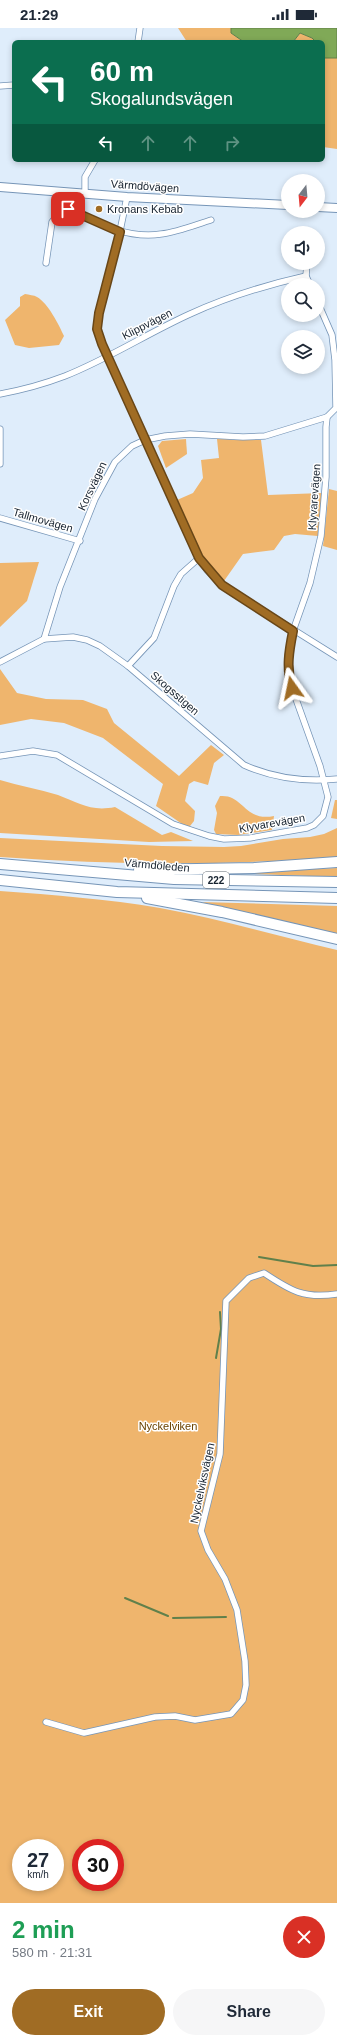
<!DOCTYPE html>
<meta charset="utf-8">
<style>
:root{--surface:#fff;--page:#f6f6f7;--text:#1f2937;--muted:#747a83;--accent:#a06c24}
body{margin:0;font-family:Helvetica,sans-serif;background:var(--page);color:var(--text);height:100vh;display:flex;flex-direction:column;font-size:15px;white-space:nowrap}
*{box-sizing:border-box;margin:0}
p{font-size:13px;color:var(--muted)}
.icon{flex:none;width:22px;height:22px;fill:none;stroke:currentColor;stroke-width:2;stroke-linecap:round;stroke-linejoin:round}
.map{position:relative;height:1875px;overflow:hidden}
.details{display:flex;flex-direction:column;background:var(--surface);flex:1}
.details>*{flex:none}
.guide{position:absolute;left:12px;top:12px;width:313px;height:122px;border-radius:6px;box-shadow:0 2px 6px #0003;background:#0b6e4f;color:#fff;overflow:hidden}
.needle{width:26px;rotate:196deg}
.fabs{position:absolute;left:281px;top:146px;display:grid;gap:8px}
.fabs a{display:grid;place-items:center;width:44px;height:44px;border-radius:50%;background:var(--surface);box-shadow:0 2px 6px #0003;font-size:20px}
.speed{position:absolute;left:12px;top:1811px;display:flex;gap:8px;font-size:20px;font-weight:700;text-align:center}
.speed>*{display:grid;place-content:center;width:52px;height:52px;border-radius:50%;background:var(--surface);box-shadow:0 2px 6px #0003;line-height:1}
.speed small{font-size:10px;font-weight:400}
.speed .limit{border:6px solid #d22;background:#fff;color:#111}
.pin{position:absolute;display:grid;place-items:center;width:34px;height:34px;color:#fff;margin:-17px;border-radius:8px;box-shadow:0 2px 6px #0006}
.me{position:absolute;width:44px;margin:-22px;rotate:348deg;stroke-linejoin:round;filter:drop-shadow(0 0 3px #0008)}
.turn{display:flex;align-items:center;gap:14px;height:84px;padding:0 12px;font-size:18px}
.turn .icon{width:52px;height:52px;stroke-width:2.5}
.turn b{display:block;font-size:28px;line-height:34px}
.lanes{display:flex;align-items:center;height:38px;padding:0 12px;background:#0003;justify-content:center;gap:20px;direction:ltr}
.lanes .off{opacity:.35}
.round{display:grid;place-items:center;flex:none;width:42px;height:42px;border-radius:21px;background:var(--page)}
.overview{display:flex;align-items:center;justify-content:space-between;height:68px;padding:0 12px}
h1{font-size:24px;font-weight:700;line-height:30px;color:#1e9e55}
.primary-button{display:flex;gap:8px;margin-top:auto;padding:8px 12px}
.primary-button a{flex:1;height:46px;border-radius:24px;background:var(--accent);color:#fff;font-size:16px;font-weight:700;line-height:46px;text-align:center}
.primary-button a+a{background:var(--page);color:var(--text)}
.status{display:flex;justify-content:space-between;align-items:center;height:28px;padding:0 20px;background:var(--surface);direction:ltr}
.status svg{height:11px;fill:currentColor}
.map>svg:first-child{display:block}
.green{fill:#efb56d;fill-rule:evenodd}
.water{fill:#80a957;stroke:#60804b}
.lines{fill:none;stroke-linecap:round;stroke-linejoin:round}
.stream{stroke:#60804b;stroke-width:2}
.minor-casing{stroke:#7695b7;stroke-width:7}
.secondary-casing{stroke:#7695b7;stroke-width:10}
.motorway-casing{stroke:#7695b7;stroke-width:12}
.minor{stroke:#fff;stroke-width:5.5}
.secondary{stroke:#fff;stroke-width:8}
.motorway{stroke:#fff;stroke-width:10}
.route-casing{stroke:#684617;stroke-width:10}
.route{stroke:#a06c24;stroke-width:7}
.poi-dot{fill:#a06c24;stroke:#fff;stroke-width:1.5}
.labels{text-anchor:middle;stroke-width:3;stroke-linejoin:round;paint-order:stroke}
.shield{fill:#fff;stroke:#5b646d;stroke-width:1}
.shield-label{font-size:10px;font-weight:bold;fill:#15212e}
.street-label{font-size:11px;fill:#15212e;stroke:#fff}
.poi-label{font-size:11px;fill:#15212e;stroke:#fff;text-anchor:start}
.park-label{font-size:11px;fill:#6b4301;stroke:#fff}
</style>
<div class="status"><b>21:29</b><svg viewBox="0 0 49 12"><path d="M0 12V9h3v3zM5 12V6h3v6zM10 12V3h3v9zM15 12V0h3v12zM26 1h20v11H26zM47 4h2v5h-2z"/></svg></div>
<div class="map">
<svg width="337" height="1875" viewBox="0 0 337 1875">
<rect width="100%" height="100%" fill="#dfedfb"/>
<g class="green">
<path d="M 178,0 L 231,0 L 231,5 L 244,14 L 187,14 Z"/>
<path d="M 300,5 L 312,10 L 316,14 L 293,14 Z"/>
<path d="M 323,30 L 337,30 L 337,121 L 323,119 Z"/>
<path d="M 25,266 C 29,267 34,267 37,269 C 48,275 59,297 64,308 L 59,317 L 29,320 L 15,317 L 5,292 L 20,278 L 20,269 Z"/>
<path d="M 186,411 L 187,426 L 166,440 L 158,418 L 162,413 Z"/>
<path d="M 217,411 L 261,412 L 268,467 L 322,465 L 318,508 L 295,506 L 284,508 L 274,522 L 243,526 L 224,553 L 208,539 L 177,472 L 193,465 L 203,450 L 201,432 L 219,430 Z"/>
<path d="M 329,461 L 337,463 L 337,522 L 323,518 Z"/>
<path d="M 39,534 L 27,573 L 0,599 L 0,535 Z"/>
<path d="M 0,641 L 17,665 L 46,671 L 83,672 L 107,681 L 114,695 L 179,748 L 211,717 L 224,727 L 214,735 L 208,757 L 194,753 L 189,756 L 185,773 L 195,783 L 194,793 L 190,798 L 185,798 L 156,778 L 163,756 L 103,710 L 64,695 L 31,691 L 0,697 Z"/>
<path d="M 0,752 C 19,758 39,761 58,767 C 79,775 91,784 115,779 L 162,807 L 171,804 L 193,813 L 149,814 L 0,805 Z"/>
<path d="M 220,768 C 244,766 244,794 274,788 L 272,802 L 238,807 L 216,806 L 214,802 L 217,785 L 215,778 Z"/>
<path d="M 335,772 L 337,772 L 337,791 L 331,790 Z"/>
<path d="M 337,800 L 337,829 C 224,838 113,837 0,829 L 0,810 L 162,818 L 224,819 L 241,818 L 283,811 L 310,809 L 324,806 Z"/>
<path d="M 337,840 L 337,849 L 228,845 Z"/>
<path d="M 0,863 C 54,867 107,871 160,880 C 220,891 278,908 337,922 L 337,1875 L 0,1875 ZM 21,1820 L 55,1820 L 55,1854 L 21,1854 ZM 81,1820 L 115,1820 L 115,1854 L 81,1854 Z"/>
<path d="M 201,874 L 337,878 L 337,906 Z"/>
</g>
<path class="water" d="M 231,0 L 337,0 L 337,30 L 323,30 L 323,14 L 316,14 L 312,10 L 300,5 L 293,14 L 244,14 L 231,5 Z"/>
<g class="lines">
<g class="stream">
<path d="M 259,1229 L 313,1238 L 337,1237"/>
<path d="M 216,1330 L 221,1301 L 220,1284"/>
<path d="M 125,1570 L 168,1588"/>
<path d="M 173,1590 L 226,1589"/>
</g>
<g class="minor-casing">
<g id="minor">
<path d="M 138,14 L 140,0"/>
<path d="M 0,58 L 14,57"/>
<path d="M 85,165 L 85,149 L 95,132"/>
<path d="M 127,169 L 120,203 L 99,285 L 97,301 L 102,316 L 199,530 L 207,542 L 222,557 L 337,629"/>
<path d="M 46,235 L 52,194 L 56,189 L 68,181 C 97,195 127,211 161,206 C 178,204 195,197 211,192"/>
<path d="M 307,235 L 306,248 L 310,257"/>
<path d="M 0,366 C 22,362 44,356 65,348 C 108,331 148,305 190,286 C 227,269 266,257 306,248"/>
<path d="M 0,401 L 0,436"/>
<path d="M 0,490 L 80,513"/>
<path d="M 44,611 L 60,559 L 95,471 L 115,434 L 132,418 L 145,412 L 165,408 L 190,406 L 243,409 L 265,408 L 327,389"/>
<path d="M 0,634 L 44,611 L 73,609 L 87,612 L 100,618 L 128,638 L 244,737 C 273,750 306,754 337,751"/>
<path d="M 128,638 L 154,610 L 174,558 L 181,546 L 199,530"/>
<path d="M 0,728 L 33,723 L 57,727 L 173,796 L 209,808 L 224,811 L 250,810 L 307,800 L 314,797 L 323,788 L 328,769 L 320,738 L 292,660 L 288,648 L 290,620 L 293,603 L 310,555 L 321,508 L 326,449 L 326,399 L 327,389 L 336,380 L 335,332 L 332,307 L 318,275"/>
<path d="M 46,1694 L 84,1705 L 155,1689 L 175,1688 L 195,1692 L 231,1686 L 243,1672 L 246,1657 L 245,1633 L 237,1582 L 225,1551 L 208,1522 L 201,1503 L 220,1426 L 226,1273 L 249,1250 L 264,1245 C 291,1263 304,1271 337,1266"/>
</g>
</g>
<g class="secondary-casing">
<g id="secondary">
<path d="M 0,159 L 127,169 L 288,177"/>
<path d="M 318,179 L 337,180"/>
</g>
</g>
<g class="motorway-casing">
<g id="motorway">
<path d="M 0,836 L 174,851 L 337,854"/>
<path d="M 139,842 L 254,840 L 337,834"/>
<path d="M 0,852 L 117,864 L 337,870"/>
<path d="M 147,870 L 222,884 L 337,911"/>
</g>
</g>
<use href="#minor" class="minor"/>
<use href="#secondary" class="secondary"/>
<use href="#motorway" class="motorway"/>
</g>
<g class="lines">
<g class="route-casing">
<path id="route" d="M 68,181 L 120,204 L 99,285 L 97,301 L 102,316 L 199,530 L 222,557 L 293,603 C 289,623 286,640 292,660"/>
</g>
<use href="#route" class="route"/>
</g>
<circle class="poi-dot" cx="99" cy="181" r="4"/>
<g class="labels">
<rect class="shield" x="203" y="844" width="26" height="16" rx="3"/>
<g class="shield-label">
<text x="216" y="856">222</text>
</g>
<g class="street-label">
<text transform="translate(145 158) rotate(4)" y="4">Värmdövägen</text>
<text transform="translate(147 296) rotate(-27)" y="4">Klippvägen</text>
<text transform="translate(92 458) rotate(-65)" y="4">Korsvägen</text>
<text transform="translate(314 469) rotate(-86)" y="4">Klyvarevägen</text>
<text transform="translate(43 492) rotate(16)" y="4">Tallmovägen</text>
<text transform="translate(175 665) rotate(41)" y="4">Skogsstigen</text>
<text transform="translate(272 795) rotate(-10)" y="4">Klyvarevägen</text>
<text transform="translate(157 837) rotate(5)" y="4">Värmdöleden</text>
<text transform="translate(202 1455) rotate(-78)" y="4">Nyckelviksvägen</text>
</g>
<g class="poi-label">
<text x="107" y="185">Kronans Kebab</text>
</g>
<g class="park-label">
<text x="168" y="1402">Nyckelviken</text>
</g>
</g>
</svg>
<div class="fabs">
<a><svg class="needle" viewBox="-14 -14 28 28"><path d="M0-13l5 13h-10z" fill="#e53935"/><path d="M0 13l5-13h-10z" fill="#747a83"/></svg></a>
<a><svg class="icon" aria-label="sound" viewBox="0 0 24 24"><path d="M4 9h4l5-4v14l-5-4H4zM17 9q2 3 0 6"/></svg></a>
<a><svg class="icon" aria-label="search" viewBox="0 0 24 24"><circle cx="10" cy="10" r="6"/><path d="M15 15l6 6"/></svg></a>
<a><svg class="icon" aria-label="layers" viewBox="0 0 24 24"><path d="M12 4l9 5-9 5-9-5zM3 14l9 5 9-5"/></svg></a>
</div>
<div class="speed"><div>27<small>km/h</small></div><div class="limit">30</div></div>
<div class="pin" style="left:68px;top:181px;background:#d93025"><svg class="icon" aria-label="arrive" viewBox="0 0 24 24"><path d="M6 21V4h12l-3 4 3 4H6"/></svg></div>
<svg class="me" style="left:292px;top:660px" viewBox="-20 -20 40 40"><path d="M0-17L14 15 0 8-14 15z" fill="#a06c24" stroke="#fff" stroke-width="4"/></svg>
<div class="guide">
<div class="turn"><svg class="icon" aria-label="left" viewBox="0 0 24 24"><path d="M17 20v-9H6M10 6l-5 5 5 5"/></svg><div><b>60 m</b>Skogalundsvägen</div></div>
<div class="lanes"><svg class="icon" aria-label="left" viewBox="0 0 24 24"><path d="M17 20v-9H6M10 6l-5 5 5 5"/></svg><svg class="icon off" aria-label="ahead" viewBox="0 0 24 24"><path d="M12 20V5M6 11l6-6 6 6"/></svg><svg class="icon off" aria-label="ahead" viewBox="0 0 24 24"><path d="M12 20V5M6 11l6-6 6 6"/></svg><svg class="icon off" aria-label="right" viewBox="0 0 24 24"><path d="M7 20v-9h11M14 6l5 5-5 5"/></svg></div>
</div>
</div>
<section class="details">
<div class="overview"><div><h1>2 min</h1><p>580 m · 21:31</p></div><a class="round" style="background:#d93025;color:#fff"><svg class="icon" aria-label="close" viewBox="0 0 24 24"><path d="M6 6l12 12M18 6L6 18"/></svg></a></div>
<div class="primary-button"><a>Exit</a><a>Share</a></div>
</section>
